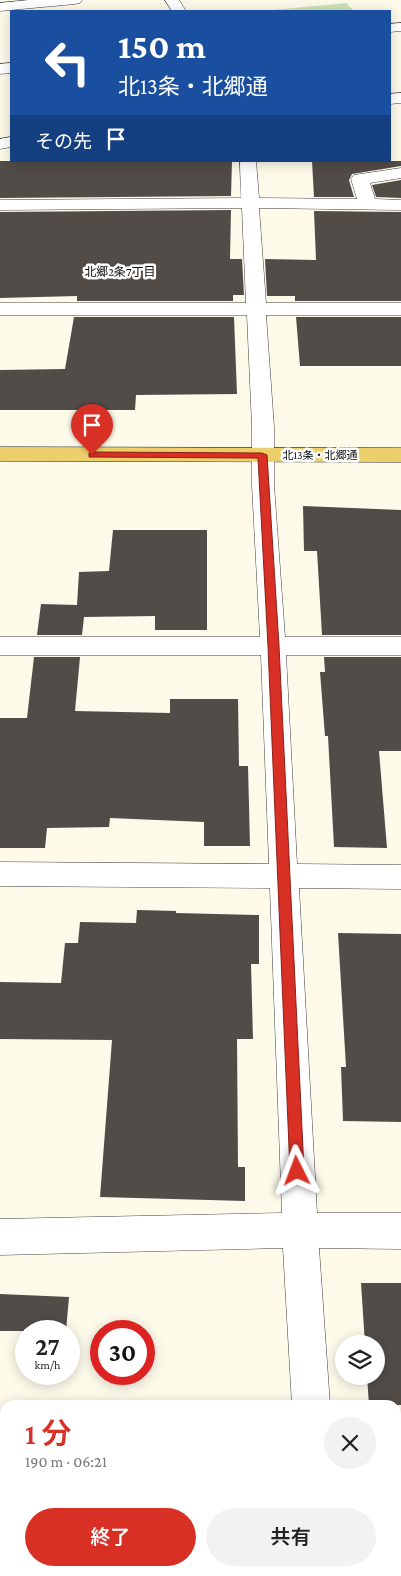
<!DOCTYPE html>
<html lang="ja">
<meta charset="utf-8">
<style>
:root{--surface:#fff;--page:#f2f2f2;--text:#222;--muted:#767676;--accent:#d93025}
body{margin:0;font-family:"Crimson Pro","Noto Sans JP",serif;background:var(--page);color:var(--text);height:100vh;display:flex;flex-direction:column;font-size:19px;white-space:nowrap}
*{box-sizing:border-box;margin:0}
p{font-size:16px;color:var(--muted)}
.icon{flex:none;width:28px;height:28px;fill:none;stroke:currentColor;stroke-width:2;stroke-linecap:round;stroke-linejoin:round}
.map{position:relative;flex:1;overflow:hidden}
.panel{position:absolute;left:0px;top:1400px;width:401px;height:176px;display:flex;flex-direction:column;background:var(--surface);border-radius:15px 15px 0 0;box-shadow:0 2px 12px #0003}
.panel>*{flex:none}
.guide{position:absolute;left:10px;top:10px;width:381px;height:152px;border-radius:0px;box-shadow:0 2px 12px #0003;background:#1a4fa0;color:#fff;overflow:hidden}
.tools{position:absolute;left:335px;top:1335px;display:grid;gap:10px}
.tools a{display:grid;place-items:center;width:50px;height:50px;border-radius:50%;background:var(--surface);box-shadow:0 2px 12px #0003;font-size:25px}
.speed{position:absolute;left:15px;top:1320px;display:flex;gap:10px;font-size:25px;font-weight:700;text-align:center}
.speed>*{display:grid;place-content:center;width:65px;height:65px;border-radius:50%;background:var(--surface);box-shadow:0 2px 12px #0003;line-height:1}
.speed small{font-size:12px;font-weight:400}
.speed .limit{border:8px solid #d22;background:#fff;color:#111}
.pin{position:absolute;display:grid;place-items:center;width:42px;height:42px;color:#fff;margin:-51px -21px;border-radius:50% 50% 50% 0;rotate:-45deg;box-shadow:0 0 5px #0007}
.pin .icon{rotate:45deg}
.me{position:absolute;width:55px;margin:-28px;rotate:357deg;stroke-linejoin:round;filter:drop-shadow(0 0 4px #0008)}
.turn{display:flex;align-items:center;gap:18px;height:105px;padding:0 25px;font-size:22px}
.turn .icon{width:65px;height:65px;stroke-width:2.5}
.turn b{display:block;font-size:35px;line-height:42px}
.then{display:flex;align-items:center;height:48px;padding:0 25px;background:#0003;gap:10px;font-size:19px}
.round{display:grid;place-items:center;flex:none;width:52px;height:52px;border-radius:26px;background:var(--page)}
.head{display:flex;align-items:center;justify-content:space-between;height:85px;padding:0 25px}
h1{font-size:30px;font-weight:600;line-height:38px;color:var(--accent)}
.cta{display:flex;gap:10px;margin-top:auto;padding:10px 25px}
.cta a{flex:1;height:58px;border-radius:30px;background:var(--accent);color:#fff;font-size:20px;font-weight:600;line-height:58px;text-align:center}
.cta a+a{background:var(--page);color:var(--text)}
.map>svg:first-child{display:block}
.green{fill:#cee4b8}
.building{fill:#524c48}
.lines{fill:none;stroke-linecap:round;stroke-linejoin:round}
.minor-casing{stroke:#3e3e3e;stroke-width:1}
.major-casing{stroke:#1c1c1c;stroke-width:1}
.minor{fill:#fff;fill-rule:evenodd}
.major{fill:#eccf6b;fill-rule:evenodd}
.route{fill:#d93025;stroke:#8d1f18}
.labels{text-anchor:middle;stroke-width:5;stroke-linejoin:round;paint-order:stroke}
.far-street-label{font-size:11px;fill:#0b0b0b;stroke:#fff}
.far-neighbourhood-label{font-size:12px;fill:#0b0b0b;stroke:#fff}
</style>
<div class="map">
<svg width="401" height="1576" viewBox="0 0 401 1576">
<rect width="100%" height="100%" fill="#fdfaea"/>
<path class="green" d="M 347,3 L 353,11 L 262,11 Z"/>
<g class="building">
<path d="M 0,161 L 232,161 L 231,196 L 0,198 Z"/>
<path d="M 312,161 L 401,161 L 401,166 L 352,174 L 349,180 L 354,197 L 314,197 Z"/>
<path d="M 401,180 L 401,198 L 376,197 L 372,185 Z"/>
<path d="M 231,210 L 230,259 L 242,259 L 244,295 L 233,295 L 233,301 L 77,301 L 77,296 L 0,298 L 0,212 Z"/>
<path d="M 314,211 L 401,212 L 401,301 L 295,301 L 295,296 L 267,296 L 265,259 L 316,260 Z"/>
<path d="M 74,317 L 234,317 L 237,394 L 136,395 L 135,410 L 0,410 L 0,370 L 65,369 Z"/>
<path d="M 296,317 L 401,317 L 401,366 L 300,366 Z"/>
<path d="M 303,506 L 401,510 L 401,635 L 322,635 L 317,551 L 304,551 Z"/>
<path d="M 113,530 L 207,530 L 207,630 L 155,630 L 155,616 L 84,617 L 82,635 L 37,635 L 41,604 L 77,605 L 79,572 L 109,571 Z"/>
<path d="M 34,657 L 80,657 L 75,711 L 170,713 L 170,699 L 238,699 L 239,766 L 248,766 L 250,846 L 204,846 L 204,822 L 110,818 L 109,827 L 47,828 L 45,848 L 0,848 L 0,718 L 27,718 Z"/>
<path d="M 324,657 L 401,657 L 401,751 L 379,751 L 387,848 L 334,847 L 328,736 L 325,736 L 320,672 L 325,672 Z"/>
<path d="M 137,910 L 176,911 L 176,913 L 259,915 L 259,964 L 251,964 L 253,1039 L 237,1039 L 238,1167 L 245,1167 L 245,1201 L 100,1197 L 112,1040 L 0,1039 L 0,982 L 61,983 L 65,943 L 78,943 L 80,922 L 136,923 Z"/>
<path d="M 338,933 L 401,934 L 401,1122 L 343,1121 L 341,1067 L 346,1067 Z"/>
<path d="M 361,1283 L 401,1283 L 401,1405 L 369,1405 L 367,1376 L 376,1376 L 376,1344 L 365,1344 Z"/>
<path d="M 0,1294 L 69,1297 L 66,1331 L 0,1331 Z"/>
</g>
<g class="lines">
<g class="minor-casing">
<g id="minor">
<path d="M 29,0 L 82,0 L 80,3 L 75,4 L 0,11 L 0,3 Z"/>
<path d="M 165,0 L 179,0 L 186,11 L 172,11 Z"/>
<path d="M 401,23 L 401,31 L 390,32 L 390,24 Z"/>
<path d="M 11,63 L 11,73 L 0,74 L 0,64 Z"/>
<path d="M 401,93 L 401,103 L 390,104 L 390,94 Z"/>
<path d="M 11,137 L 11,147 L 0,149 L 0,139 Z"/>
<path d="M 240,161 L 256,161 L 259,198 L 357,199 L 351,179 L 354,175 L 401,168 L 401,178 L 370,183 L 375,199 L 401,200 L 401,210 L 259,208 L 266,303 L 401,303 L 401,315 L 266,315 L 274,427 L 274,485 L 285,637 L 401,637 L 401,655 L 286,655 L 297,864 L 401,865 L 401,889 L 299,888 L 317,1213 L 401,1213 L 401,1249 L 319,1248 L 330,1405 L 292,1405 L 283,1248 L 0,1255 L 0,1219 L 282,1213 L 270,888 L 0,886 L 0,862 L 269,864 L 261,655 L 0,655 L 0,637 L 260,637 L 252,485 L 252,427 L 247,315 L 0,315 L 0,303 L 246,303 L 242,208 L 0,210 L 0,200 L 241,198 Z"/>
<rect x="302" y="1571" width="40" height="5"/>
</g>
</g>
<g class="major-casing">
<path id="major" d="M 0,447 L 401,448 L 401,462 L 0,461 Z"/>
</g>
<use href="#minor" class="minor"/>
<use href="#major" class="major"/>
</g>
<path class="route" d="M 92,452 L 262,453 L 267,455 L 279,646 L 304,1171 L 302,1176 L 297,1178 L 292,1176 L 290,1171 L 268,646 L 258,458 L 89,457 L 89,453 Z"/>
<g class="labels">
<g class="far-street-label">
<text x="320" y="459">北13条・北郷通</text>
</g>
<g class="far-neighbourhood-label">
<text x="120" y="276">北郷2条7丁目</text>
</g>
</g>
</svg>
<div class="tools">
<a><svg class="icon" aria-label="layers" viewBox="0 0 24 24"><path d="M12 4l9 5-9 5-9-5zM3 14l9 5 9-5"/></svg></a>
</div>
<div class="speed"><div>27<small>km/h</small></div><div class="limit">30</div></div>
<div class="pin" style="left:92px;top:455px;background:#d93025"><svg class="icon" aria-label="arrive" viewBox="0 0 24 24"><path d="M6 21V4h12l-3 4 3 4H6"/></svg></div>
<svg class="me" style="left:297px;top:1171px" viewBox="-20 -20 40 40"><path d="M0-17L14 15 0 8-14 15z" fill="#d93025" stroke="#fff" stroke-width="4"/></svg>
<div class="guide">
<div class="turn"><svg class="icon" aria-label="left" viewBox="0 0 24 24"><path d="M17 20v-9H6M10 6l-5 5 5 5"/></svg><div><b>150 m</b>北13条・北郷通</div></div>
<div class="then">その先<svg class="icon" aria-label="arrive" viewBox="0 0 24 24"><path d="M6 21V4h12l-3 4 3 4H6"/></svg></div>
</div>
<section class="panel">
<div class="head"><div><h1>1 分</h1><p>190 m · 06:21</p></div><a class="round"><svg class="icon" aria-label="close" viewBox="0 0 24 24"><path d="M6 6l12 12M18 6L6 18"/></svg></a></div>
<div class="cta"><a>終了</a><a>共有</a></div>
</section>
</div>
